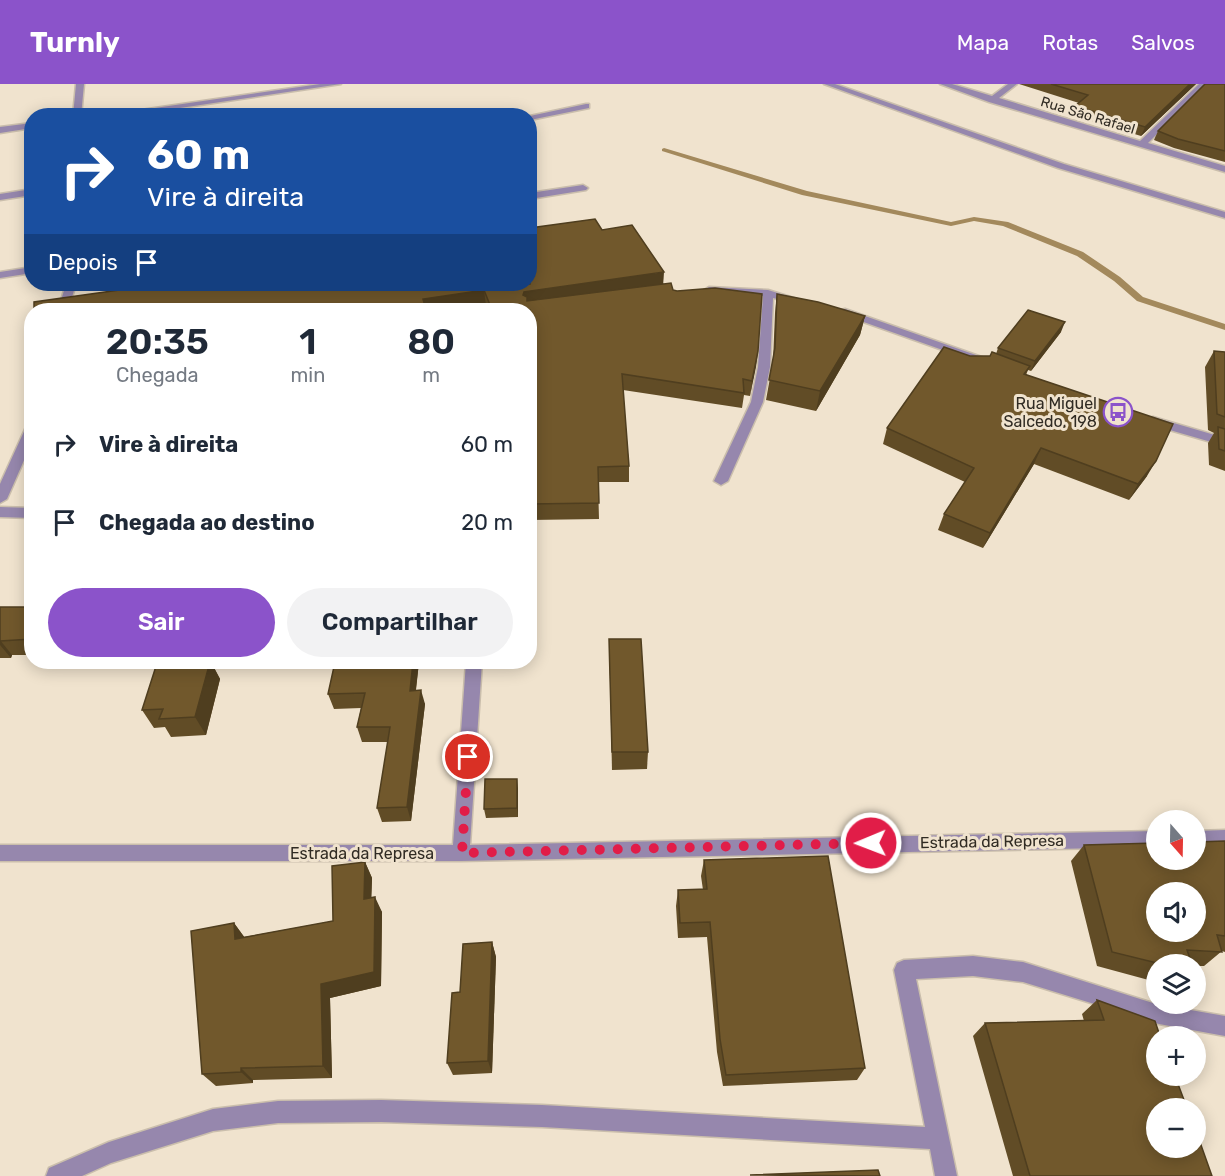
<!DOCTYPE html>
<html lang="pt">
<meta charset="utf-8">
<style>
:root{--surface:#fff;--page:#f2f2f3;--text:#1f2937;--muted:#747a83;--accent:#8b53ca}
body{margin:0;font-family:Rubik,sans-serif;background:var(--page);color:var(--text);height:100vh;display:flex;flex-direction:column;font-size:22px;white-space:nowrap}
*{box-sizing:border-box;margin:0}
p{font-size:20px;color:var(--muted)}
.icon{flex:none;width:33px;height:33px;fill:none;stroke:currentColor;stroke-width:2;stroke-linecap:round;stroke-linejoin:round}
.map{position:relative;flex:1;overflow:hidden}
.details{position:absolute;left:24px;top:219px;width:513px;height:366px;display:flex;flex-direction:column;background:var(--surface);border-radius:24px;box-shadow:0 3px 15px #0003}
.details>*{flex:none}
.guide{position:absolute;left:24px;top:24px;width:513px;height:183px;border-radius:24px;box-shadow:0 3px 15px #0003;background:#1a4fa0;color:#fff;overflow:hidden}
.needle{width:39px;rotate:160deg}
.tools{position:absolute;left:1146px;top:726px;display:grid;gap:12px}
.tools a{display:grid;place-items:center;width:60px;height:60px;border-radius:50%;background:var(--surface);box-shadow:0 3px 15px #0003;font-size:30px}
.pin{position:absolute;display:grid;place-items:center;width:51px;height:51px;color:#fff;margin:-26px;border:3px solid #fff;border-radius:50%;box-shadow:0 2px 6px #0007}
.me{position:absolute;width:66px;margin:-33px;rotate:269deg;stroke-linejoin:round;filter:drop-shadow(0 0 4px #0008)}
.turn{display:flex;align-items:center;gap:21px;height:126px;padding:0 24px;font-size:27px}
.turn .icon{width:78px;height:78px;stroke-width:2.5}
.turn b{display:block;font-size:42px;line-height:51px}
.then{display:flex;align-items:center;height:57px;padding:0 24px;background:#0003;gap:12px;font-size:22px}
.eta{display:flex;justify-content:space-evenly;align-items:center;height:102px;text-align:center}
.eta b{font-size:36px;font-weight:600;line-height:42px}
.primary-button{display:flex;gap:12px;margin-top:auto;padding:12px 24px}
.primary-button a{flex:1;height:69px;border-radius:36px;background:var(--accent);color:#fff;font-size:24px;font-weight:600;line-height:69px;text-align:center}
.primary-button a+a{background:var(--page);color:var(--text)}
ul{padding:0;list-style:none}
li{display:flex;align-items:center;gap:18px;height:78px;padding:0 24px}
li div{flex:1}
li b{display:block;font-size:22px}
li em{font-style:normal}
header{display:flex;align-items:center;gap:36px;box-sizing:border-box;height:84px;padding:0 30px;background:var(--accent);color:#fff}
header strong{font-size:28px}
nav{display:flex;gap:33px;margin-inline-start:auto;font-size:21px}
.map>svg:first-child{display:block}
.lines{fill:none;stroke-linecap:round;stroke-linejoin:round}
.stream{fill:#a3895c;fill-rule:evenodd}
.minor-casing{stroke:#cabeac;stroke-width:3}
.minor{fill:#9687ad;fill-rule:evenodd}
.wall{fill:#614c26}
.shaded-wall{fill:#4f3e1f}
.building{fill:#71582c;stroke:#4f3e1f;stroke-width:1.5;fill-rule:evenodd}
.route{stroke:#e11d48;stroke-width:10;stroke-dasharray:0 18}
.labels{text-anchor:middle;stroke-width:6;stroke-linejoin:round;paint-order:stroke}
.far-street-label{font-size:14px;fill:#302b23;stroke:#f0e3ce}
.poi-label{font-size:16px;fill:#302b23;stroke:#f0e3ce;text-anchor:end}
.street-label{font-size:16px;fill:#302b23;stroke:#f0e3ce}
</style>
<header>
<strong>Turnly</strong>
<nav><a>Mapa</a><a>Rotas</a><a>Salvos</a></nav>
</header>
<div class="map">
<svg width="1225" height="1092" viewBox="0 0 1225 1092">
<rect width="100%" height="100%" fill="#f0e3ce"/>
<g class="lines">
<path class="stream" d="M 664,64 L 807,107 L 951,138 L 974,133 L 1008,138 L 1083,168 L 1120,193 L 1143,213 L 1225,240 L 1225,246 L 1137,217 L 1114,197 L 1077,172 L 1003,142 L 974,137 L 951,142 L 802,111 L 662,67 L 662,65 Z"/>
<g class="minor-casing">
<g id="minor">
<path d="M 76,0 L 84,0 L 81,32 L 73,32 Z"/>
<path d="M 320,0 L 341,0 L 126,32 L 100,32 Z"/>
<path d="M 824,0 L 835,0 L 1064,80 L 1225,128 L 1225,134 L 1058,84 Z"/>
<path d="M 940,0 L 952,0 L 992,12 L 1008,0 L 1017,0 L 999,14 L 1140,57 L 1199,0 L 1207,0 L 1148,59 L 1225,82 L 1225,88 L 989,18 Z"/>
<path d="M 586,20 L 589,20 L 589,24 L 530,36 L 530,32 Z"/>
<path d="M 32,39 L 32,44 L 0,49 L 0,43 Z"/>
<path d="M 583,101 L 588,104 L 586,106 L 530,115 L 530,109 Z"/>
<path d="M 32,105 L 32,111 L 0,116 L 0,110 Z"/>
<path d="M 32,183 L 32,189 L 0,194 L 0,188 Z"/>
<path d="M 66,200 L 76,200 L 68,226 L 58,226 Z"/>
<path d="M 709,203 L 768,206 L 800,216 L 795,219 L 773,214 L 770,283 L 763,318 L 728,397 L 721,401 L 714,397 L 751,318 L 758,283 L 763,212 L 705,208 L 704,206 Z"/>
<path d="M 845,225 L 993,277 L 995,279 L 993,281 L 985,281 L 841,230 L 841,226 Z"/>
<path d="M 1153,333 L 1225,354 L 1225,362 L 1149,340 L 1149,334 Z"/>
<path d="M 32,339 L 32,358 L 7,415 L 0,419 L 0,400 L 26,343 Z"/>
<path d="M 0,423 L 32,424 L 32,434 L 0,433 Z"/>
<path d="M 466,578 L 482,578 L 470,761 L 1156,747 L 1156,763 L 461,777 L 0,777 L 0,761 L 453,761 Z"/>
<path d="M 1225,746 L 1225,762 L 1196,763 L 1196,747 Z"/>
<path d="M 973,872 L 1023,878 L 1156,920 L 1225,932 L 1225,952 L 1159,940 L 1023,898 L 973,892 L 916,895 L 957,1092 L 935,1092 L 930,1065 L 542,1043 L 381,1038 L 278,1039 L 213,1047 L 111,1079 L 82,1092 L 46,1092 L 49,1084 L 109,1058 L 213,1025 L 278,1017 L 381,1016 L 542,1021 L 925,1043 L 894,886 L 897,879 L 904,876 Z"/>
</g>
</g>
<use href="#minor" class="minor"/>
</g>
<g class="wall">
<path d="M 1019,0 L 1196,0 L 1141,52 L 1072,31 L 1075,22 L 1079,19 Z"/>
<path d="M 1225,0 L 1225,78 L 1174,64 L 1154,56 L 1158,47 Z"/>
<path d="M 602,146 L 664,200 L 673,206 L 758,267 L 750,312 L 744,311 L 742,324 L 623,306 L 629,382 L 629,398 L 598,398 L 599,435 L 530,436 L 530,226 L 488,226 L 486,222 L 34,226 L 530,200 Z"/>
<path d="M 777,210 L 865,232 L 860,251 L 816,327 L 766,316 L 773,277 L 775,229 Z"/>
<path d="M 1061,248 L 1031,287 L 1028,286 L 1026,291 L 1147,392 L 1129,416 L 1034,380 L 983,464 L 938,446 L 944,430 L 965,398 L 883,360 L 887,344 L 970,272 L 990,272 L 996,270 L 998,264 Z"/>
<path d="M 1214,267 L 1225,268 L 1225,387 L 1209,381 L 1208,359 L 1214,349 L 1208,346 L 1205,283 Z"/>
<path d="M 0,523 L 32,523 L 32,571 L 12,571 L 11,574 L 0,574 Z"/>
<path d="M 609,555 L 648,668 L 647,685 L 612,686 Z"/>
<path d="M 186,578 L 211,578 L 220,595 L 206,651 L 171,653 L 165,643 L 154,644 L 142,626 Z"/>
<path d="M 335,578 L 419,578 L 416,606 L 425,620 L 411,737 L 382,738 L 377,724 L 388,658 L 362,658 L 357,643 L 361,624 L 334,625 L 328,610 Z"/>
<path d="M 518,704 L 518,733 L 486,734 L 484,725 Z"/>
<path d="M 1225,757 L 1225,868 L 1222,867 L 1204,882 L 1196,882 L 1196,880 L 1156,880 L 1156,898 L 1097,882 L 1071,777 L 1084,761 Z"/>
<path d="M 704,776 L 865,984 L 857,996 L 723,1002 L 717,968 L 707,853 L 678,854 L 676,822 L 678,806 L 703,806 L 701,792 Z"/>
<path d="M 365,778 L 372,794 L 371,813 L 382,828 L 381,902 L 330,914 L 332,994 L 253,996 L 253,999 L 216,1002 L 202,990 L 234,839 L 244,853 L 333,837 Z"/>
<path d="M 492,858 L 496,873 L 492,989 L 453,991 L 447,979 Z"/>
<path d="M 1097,916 L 1212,1092 L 1013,1092 L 973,952 L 985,939 L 1084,937 L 1082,930 Z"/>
</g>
<g class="shaded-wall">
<path d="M 1190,0 L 1196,0 L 1141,52 L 1145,43 Z"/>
<path d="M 664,188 L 663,203 L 526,224 L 523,211 L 524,208 Z"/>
<path d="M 484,206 L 486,222 L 454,226 L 425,226 L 423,215 Z"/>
<path d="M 865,232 L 860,251 L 816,327 L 820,307 Z"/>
<path d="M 1065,238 L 1061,248 L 1031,287 L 1035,277 Z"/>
<path d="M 758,267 L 756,283 L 750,312 L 752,297 Z"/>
<path d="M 1041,364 L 1034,380 L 983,464 L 990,449 Z"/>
<path d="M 1156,377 L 1147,392 L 1129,416 L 1138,400 Z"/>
<path d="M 0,556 L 12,571 L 11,574 L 0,561 Z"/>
<path d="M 210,578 L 211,578 L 220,595 L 206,651 L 195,633 Z"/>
<path d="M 413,578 L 419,578 L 414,621 L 410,607 Z"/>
<path d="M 421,606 L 425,620 L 411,737 L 407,723 Z"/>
<path d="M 517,695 L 518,704 L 518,733 L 517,724 Z"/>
<path d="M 365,778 L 372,794 L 371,830 L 364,815 Z"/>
<path d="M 375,813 L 382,828 L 381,902 L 330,914 L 332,994 L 323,982 L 321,900 Z"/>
<path d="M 234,839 L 245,854 L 235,855 Z"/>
<path d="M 492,858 L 496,873 L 492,989 L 488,977 Z"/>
<path d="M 241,984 L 253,996 L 253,999 L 241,988 Z"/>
</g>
<g class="building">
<path d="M 1051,0 L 1190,0 L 1145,43 L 1075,22 L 1088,11 Z"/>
<path d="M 1205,0 L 1225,0 L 1225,67 L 1178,55 L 1158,47 Z"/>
<path d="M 595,135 L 602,146 L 632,141 L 664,188 L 524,208 L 523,211 L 527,213 L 527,217 L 671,199 L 673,206 L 677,207 L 715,204 L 762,210 L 758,267 L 752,297 L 743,295 L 744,309 L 622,290 L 629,382 L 598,383 L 599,419 L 530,420 L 530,226 L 492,226 L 484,206 L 423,215 L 426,226 L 34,226 L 34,218 L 162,200 L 530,200 L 530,144 Z"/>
<path d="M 777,210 L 818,218 L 865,232 L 820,307 L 769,296 L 775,264 Z"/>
<path d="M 1028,226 L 1065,238 L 1035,277 L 998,264 Z"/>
<path d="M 944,263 L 970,272 L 990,272 L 992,268 L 1030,282 L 1024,290 L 1173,340 L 1156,377 L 1138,400 L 1041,364 L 990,449 L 944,430 L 974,384 L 887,344 Z"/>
<path d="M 1214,267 L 1225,268 L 1225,333 L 1217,330 Z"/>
<path d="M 1218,343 L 1225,345 L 1225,367 L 1219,365 Z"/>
<path d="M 0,523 L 32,523 L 32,555 L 0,557 Z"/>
<path d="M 609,555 L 641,555 L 648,668 L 612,668 Z"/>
<path d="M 186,578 L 210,578 L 195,633 L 159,635 L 163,625 L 142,626 L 157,579 Z"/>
<path d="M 335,578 L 413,578 L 410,607 L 421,606 L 407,723 L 377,724 L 390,643 L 357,643 L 365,609 L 328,610 Z"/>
<path d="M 485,695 L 517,695 L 517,724 L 484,725 Z"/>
<path d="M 1225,757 L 1225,852 L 1217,851 L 1222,868 L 1187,866 L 1192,880 L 1161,880 L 1112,868 L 1084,761 L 1156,759 L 1156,776 L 1196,776 L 1196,758 ZM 1156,808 L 1196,808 L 1196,848 L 1156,848 Z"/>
<path d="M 828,772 L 865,984 L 726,991 L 720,955 L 710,838 L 680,839 L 678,806 L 707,805 L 704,776 Z"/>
<path d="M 365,778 L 364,815 L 375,813 L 374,888 L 321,900 L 323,982 L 241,984 L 241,988 L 202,990 L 191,847 L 234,839 L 235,855 L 333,837 L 332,782 Z"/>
<path d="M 492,858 L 488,977 L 447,979 L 452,909 L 460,908 L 463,860 Z"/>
<path d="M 1097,916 L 1155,937 L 1160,952 L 1156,952 L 1156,992 L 1175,992 L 1187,1024 L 1156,1024 L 1156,1064 L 1196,1064 L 1196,1047 L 1212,1092 L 1030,1092 L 985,939 L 1104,936 Z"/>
<path d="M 878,1086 L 880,1092 L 750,1091 Z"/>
</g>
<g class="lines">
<path class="route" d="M 468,673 L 462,769 L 871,759"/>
</g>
<defs>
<g id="bus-ring" transform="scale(1.5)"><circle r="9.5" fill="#f0e3ce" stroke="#8b53ca" stroke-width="1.5"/><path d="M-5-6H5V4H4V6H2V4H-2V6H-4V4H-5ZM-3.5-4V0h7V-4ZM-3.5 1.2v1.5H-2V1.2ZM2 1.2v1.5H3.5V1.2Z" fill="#8b53ca"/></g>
</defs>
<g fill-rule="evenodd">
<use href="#bus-ring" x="1118" y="328"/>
</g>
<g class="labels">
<g class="far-street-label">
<text transform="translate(1088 31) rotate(17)" y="5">Rua São Rafael</text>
</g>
<g class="poi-label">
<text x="1097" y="325">Rua Miguel<tspan x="1097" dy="18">Salcedo, 198</tspan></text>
</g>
<g class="street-label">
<text transform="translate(992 757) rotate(-1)" y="6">Estrada da Represa</text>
<text x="362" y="775">Estrada da Represa</text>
</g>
</g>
</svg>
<div class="tools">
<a><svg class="needle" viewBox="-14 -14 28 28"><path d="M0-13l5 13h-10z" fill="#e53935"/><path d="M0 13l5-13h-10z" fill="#747a83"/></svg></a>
<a><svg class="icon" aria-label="sound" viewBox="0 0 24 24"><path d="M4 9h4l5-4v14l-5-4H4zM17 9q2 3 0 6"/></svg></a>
<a><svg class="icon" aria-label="layers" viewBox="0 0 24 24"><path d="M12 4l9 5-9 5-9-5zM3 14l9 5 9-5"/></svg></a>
<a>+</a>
<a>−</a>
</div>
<div class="pin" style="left:468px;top:673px;background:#d93025"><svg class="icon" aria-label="arrive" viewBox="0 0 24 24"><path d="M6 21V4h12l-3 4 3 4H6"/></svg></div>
<svg class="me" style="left:871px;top:759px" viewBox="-20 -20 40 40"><circle r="17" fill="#e11d48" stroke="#fff" stroke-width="3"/><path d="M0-11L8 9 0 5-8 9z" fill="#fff"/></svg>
<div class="guide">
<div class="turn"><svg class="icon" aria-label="right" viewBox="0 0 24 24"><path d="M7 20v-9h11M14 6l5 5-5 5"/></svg><div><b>60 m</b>Vire à direita</div></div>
<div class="then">Depois<svg class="icon" aria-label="arrive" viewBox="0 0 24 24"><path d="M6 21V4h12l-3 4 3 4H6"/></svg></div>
</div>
<section class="details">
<div class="eta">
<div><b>20:35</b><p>Chegada</p></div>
<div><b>1</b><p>min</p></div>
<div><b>80</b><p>m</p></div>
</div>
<ul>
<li><svg class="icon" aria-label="right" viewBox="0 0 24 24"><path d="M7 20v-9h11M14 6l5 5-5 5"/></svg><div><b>Vire à direita</b></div><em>60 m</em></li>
<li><svg class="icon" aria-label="arrive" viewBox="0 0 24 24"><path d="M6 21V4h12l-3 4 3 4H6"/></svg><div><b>Chegada ao destino</b></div><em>20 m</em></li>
</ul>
<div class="primary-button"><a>Sair</a><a>Compartilhar</a></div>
</section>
</div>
